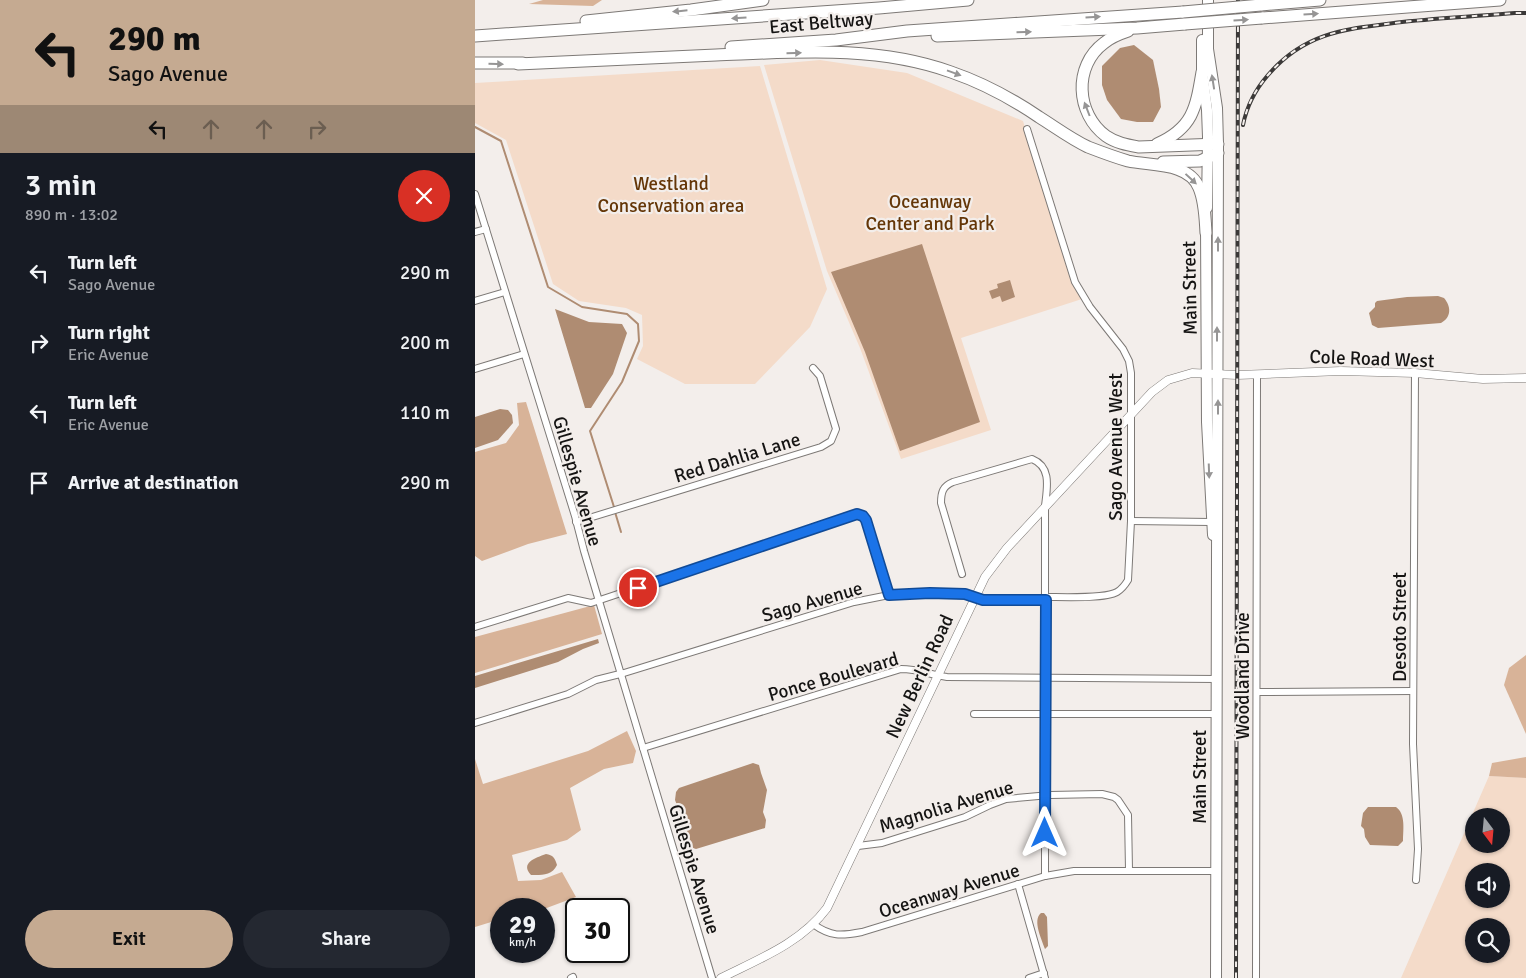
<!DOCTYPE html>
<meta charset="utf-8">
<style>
:root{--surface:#171b24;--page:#242831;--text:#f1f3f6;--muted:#9ea1a6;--accent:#c5aa91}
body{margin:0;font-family:Signika,sans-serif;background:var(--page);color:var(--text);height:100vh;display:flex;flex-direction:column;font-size:19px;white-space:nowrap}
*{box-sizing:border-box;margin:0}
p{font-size:16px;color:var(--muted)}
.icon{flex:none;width:28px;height:28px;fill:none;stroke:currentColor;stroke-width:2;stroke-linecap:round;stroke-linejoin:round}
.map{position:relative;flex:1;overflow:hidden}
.side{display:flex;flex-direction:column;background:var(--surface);width:475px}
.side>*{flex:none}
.hud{background:#c5aa91;color:#111;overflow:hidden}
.needle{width:32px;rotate:164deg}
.buttons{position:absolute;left:990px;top:808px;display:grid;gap:10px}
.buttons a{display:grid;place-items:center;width:45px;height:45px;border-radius:50%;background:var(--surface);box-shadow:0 1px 4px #0004;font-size:25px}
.speed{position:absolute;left:15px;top:898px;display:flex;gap:10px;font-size:25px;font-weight:700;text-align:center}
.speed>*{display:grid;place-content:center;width:65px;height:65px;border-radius:50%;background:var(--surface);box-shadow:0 1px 4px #0004;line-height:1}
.speed small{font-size:12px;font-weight:400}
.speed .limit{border:2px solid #111;border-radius:8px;background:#fff;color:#111}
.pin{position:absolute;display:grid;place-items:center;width:42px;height:42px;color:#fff;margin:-21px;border:2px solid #fff;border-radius:50%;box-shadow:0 1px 5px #0007}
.me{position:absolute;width:55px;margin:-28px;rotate:0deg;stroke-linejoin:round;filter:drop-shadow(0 0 4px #0008)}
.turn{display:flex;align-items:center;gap:18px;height:105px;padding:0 25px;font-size:22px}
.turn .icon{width:65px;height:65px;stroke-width:2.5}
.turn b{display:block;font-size:35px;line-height:42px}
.lanes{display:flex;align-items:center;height:48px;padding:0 25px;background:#0003;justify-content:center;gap:25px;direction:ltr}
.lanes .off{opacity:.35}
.round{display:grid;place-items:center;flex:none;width:52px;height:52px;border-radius:26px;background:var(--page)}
.head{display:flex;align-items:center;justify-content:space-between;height:85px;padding:0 25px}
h1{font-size:30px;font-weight:600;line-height:38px}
.action{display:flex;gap:10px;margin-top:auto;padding:10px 25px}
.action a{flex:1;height:58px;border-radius:30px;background:var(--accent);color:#111;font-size:20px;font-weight:600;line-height:58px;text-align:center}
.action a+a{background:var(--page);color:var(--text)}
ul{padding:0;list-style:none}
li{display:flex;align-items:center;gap:15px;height:70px;padding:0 25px}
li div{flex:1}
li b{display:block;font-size:19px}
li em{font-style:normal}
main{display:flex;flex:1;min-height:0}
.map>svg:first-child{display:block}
.green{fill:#f4dbc9;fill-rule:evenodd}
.forest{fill:#d8b398}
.water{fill:#af8c72}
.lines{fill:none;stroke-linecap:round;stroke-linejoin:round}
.stream{stroke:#af8c72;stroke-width:2}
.minor-casing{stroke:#7d7976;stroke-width:8}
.tertiary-casing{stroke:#7d7976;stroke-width:9}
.primary-casing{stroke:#7d7976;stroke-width:12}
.motorway-casing{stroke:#7d7976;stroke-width:13}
.minor{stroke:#fff;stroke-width:6}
.tertiary{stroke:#fff;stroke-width:8}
.primary{stroke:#fff;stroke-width:10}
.motorway{stroke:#fff;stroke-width:11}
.rail-casing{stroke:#3b3938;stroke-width:4}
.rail{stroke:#f3eeeb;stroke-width:2;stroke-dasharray:5.5;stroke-linecap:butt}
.motorway-bridge-casing{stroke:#7d7976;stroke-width:13;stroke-linecap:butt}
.motorway-bridge{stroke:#fff;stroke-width:11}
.oneway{fill:#969595}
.route-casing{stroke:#114b97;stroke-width:12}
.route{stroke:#1a73e8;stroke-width:9}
.labels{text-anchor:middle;stroke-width:4.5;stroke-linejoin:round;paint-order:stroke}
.street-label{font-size:19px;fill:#151413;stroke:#f3eeeb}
.park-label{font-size:19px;fill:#643607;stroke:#f3eeeb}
</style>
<main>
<section class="side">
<div class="hud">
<div class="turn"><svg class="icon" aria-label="left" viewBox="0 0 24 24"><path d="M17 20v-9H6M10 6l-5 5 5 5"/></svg><div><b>290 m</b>Sago Avenue</div></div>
<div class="lanes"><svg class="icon" aria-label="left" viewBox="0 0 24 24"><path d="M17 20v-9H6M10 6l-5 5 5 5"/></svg><svg class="icon off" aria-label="ahead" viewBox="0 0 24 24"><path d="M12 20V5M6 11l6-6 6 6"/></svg><svg class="icon off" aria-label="ahead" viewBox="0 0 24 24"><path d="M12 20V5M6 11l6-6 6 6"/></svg><svg class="icon off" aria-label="right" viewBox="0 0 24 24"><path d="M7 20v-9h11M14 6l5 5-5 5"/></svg></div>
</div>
<div class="head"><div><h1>3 min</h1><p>890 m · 13:02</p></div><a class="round" style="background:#d93025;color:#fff"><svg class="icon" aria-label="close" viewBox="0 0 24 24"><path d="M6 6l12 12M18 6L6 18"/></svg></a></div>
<ul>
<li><svg class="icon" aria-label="left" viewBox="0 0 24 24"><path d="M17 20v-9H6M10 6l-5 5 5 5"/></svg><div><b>Turn left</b><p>Sago Avenue</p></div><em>290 m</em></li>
<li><svg class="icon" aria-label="right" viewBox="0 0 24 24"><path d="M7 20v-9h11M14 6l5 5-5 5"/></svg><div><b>Turn right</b><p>Eric Avenue</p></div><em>200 m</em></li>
<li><svg class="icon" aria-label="left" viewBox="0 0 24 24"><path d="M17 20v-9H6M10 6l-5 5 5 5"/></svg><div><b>Turn left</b><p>Eric Avenue</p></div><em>110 m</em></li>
<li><svg class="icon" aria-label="arrive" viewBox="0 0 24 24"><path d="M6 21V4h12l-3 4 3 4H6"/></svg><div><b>Arrive at destination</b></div><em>290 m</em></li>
</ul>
<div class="action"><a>Exit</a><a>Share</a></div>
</section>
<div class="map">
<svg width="1051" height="978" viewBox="0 0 1051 978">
<rect width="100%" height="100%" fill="#f3eeeb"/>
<g class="green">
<path d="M 345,60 L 432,73 L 548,121 L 599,287 L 607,299 L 486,338 L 516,430 L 426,459 L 385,348 L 352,271 L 289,65 Z"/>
<path d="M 285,66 L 352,289 L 335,327 L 280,384 L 210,384 L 162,359 L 168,346 L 167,315 L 151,308 L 104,301 L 78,284 L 31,140 L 0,123 L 0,83 Z"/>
<path d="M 1014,776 L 1051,778 L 1051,978 L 926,978 ZM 999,816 L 1026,816 L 1026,844 L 999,844 ZM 999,871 L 1026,871 L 1026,899 L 999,899 ZM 999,926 L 1026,926 L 1026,954 L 999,954 Z"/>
</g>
<g class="forest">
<path d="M 68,0 L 127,0 L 118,6 L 54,4 Z"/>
<path d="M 51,402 L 92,534 L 53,544 L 7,561 L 0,556 L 0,452 L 31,443 L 44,425 L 42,403 Z"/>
<path d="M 119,605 L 127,634 L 0,673 L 0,637 Z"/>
<path d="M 1051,655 L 1051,734 L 1029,685 L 1034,668 Z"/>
<path d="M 152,731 L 161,751 L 158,763 L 129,769 L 95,788 L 106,830 L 92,840 L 37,855 L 43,881 L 66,880 L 87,872 L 101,897 L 69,909 L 26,909 L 26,919 L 0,927 L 0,759 L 8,784 L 113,751 Z"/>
<path d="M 1051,757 L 1051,778 L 1014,776 L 1017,763 Z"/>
</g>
<g class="water">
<path d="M 659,45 L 678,60 L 684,89 L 686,107 L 678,122 L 662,122 L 646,119 L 632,100 L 627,85 L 627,66 L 645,48 Z"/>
<path d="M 447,244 L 505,422 L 425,451 L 390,352 L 356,272 Z"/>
<path d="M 535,280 L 540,297 L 527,302 L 525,296 L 517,299 L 514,291 L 523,288 L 522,284 Z"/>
<path d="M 963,296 L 969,298 C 976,306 977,317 966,323 L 903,328 L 897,325 L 894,313 L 900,307 L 900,303 L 902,301 L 932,297 Z"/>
<path d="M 80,309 L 114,322 L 147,324 L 152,333 L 138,374 L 116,408 L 110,408 Z"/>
<path d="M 25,409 L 33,410 L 37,415 L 38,423 L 23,440 L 0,448 L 0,417 Z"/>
<path d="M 123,639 L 124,643 L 108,649 L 83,662 L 0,688 L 0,676 Z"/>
<path d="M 278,763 L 284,765 L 286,773 L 292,790 L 288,812 L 291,820 L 290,828 L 221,849 L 218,848 L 200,800 L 201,792 L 204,788 Z"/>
<path d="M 893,807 L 921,807 C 931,814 928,830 928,841 L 923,846 L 895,845 L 890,837 L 889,829 L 886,826 L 888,813 Z"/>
<path d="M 71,854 C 78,855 80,858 82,865 C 77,876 66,875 56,875 C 45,863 60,858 71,854 Z"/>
<path d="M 566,913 L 569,913 L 572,917 L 573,946 L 570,949 C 567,940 557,920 566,913 Z"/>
</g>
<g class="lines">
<g class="stream">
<path d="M 0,127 L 26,141 L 73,287 L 107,307 L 152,314 L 163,324 L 164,341 L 147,382 L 115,431 L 139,507"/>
<path d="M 140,512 L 146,532"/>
</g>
<g class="minor-casing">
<g id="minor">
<path d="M 552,129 L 600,282 L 615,307 L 648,349 L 654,361 L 656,373 L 656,521 L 653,580 C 650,585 647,589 642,592 C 630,599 587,597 571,597"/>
<path d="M 0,194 L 100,516 L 109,551 L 237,978"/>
<path d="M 0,232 L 11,229"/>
<path d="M 0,301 L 30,292"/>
<path d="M 0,369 L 49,354"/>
<path d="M 940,373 L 938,744 L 943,849 L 941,880"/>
<path d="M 656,521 L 736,522"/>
<path d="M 101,522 L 346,447 L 356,441 L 361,429 L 345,376 L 338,368"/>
<path d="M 487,574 L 466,503 C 466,492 468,486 478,482 L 557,459 C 577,467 572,488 570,506 L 570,876"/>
<path d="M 0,627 L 93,598 L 116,603 L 382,514 L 388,516 L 391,520 L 414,595"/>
<path d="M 782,692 L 938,691"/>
<path d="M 499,714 L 741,714"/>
<path d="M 0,723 L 93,694 L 121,680 L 149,673 L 379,602 L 414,595 L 455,593 L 490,595 L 508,600 L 571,600"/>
<path d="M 168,748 L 426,669 C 444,669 455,675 472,677 L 742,679"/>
<path d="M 383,846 L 407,843 L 490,817 L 515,805 L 531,799 L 575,795 L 627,794 L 639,797 L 643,800 L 653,815 L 654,870"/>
<path d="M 543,884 L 570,978"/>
<path d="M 338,924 C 356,937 366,936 387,932 L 570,876 L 599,871 L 742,871"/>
<path d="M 96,978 L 98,977"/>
<path d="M 554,978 L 569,973"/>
<path d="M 781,978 L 782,374"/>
</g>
</g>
<g class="tertiary-casing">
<path id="tertiary" d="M 246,978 C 284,959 326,943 352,908 L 510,577 L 532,548 L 677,392 L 693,380 L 717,373 L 762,375 L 866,371 L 940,373 L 1008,379 L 1051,378"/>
</g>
<g class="primary-casing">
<g id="primary">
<path d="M 733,0 L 733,49 L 742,108 L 743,144 L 741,978"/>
<path d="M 727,40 L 727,72 L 732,110 L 733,137 L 732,208"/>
<path d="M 731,225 L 732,422 L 738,535"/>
</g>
</g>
<g class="motorway-casing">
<g id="motorway">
<path d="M 786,5 L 845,0"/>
<path d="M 787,18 L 1025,0"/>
<path d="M 111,21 L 216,10 L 288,0"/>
<path d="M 653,31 C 644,34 636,37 629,43 C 598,66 601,114 631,136 C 641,143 653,145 664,147 L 743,144"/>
<path d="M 0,36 L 404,8 L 493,0"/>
<path d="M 462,36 L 662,28 L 710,24"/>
<path d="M 256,47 L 361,40 L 432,31 L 708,12"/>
<path d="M 0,63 L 48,63"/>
<path d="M 43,64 C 109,61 175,58 241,55 C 320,52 401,45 476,72 C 508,83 536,98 564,117 C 580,127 596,139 613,147 C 626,152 639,157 653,161 C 675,166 714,162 724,188 C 730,202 730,218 731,233"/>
<path d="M 682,144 C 718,128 721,108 727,72"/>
<path d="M 688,162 L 725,161 L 743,153"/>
</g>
</g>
<use href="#minor" class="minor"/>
<use href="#tertiary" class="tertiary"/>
<use href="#primary" class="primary"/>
<use href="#motorway" class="motorway"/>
<g class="rail-casing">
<g id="rail">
<path d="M 768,125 C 772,105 780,90 793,75 C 831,31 872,29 927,22 C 964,18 1002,16 1040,13 L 1051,13"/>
<path d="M 761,978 L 763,0"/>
</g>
</g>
<use href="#rail" class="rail"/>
<g class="motorway-bridge-casing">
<g id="motorway-bridge">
<path d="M 708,12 L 786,5"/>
<path d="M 710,24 L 787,18"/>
</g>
</g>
<use href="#motorway-bridge" class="motorway-bridge"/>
</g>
<defs><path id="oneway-solid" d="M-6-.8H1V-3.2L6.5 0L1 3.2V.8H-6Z" transform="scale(1.25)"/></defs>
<g class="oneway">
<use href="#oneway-solid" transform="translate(205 11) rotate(174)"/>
<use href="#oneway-solid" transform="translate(836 14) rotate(-4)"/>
<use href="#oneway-solid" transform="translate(618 17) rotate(-4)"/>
<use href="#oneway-solid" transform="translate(264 18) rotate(176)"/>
<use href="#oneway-solid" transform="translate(766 20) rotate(-4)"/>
<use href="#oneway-solid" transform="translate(549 32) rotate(-2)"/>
<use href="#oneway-solid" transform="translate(319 53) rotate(-2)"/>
<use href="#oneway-solid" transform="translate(21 64) rotate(1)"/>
<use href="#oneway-solid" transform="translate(479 73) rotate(20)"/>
<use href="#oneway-solid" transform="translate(738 82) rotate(-99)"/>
<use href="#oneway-solid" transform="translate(612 109) rotate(-111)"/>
<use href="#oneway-solid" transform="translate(716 179) rotate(43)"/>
<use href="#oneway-solid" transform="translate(743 244) rotate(-90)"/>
<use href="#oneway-solid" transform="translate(742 334) rotate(-90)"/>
<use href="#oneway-solid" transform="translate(743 407) rotate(-90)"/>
<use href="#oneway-solid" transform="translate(734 471) rotate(88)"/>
</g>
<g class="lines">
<g class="route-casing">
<path id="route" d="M 163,588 L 382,514 L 388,516 L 391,520 L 414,595 L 455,593 L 490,594 L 508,600 L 571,600 L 570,833"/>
</g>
<use href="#route" class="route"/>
</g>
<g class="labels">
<g class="street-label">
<text transform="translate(346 22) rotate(-5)" y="7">East Beltway</text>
<text transform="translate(714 288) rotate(-91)" y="7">Main Street</text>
<text transform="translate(897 358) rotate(2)" y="7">Cole Road West</text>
<text transform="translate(640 447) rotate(-90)" y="7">Sago Avenue West</text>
<text transform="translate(262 457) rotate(-17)" y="7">Red Dahlia Lane</text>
<text transform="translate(103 481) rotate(74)" y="7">Gillespie Avenue</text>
<text transform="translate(337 601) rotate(-16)" y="7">Sago Avenue</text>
<text transform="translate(924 627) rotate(-90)" y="7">Desoto Street</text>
<text transform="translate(358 676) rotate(-16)" y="7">Ponce Boulevard</text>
<text transform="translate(444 676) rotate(-65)" y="7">New Berlin Road</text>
<text transform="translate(767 676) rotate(-90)" y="7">Woodland Drive</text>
<text transform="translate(724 777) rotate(-90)" y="7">Main Street</text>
<text transform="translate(471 806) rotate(-17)" y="7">Magnolia Avenue</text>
<text transform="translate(220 869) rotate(73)" y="7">Gillespie Avenue</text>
<text transform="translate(474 890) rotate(-17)" y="7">Oceanway Avenue</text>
</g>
<g class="park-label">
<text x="196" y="190">Westland<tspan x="196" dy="22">Conservation area</tspan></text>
<text x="455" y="208">Oceanway<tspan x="455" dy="22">Center and Park</tspan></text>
</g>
</g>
</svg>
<div class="buttons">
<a><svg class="needle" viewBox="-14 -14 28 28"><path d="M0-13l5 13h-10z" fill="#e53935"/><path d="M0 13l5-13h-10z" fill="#9ea1a6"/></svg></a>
<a><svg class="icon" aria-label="sound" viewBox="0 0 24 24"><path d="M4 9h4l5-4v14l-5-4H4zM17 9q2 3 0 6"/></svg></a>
<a><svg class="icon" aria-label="search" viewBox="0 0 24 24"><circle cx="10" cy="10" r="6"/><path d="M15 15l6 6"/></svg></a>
</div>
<div class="speed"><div>29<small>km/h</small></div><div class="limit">30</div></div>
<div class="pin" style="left:163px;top:588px;background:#d93025"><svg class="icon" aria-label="arrive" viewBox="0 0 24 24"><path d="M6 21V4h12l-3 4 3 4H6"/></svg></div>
<svg class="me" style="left:570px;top:833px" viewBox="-20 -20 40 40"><path d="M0-17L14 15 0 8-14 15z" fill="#1a73e8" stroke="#fff" stroke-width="4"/></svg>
</div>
</main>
